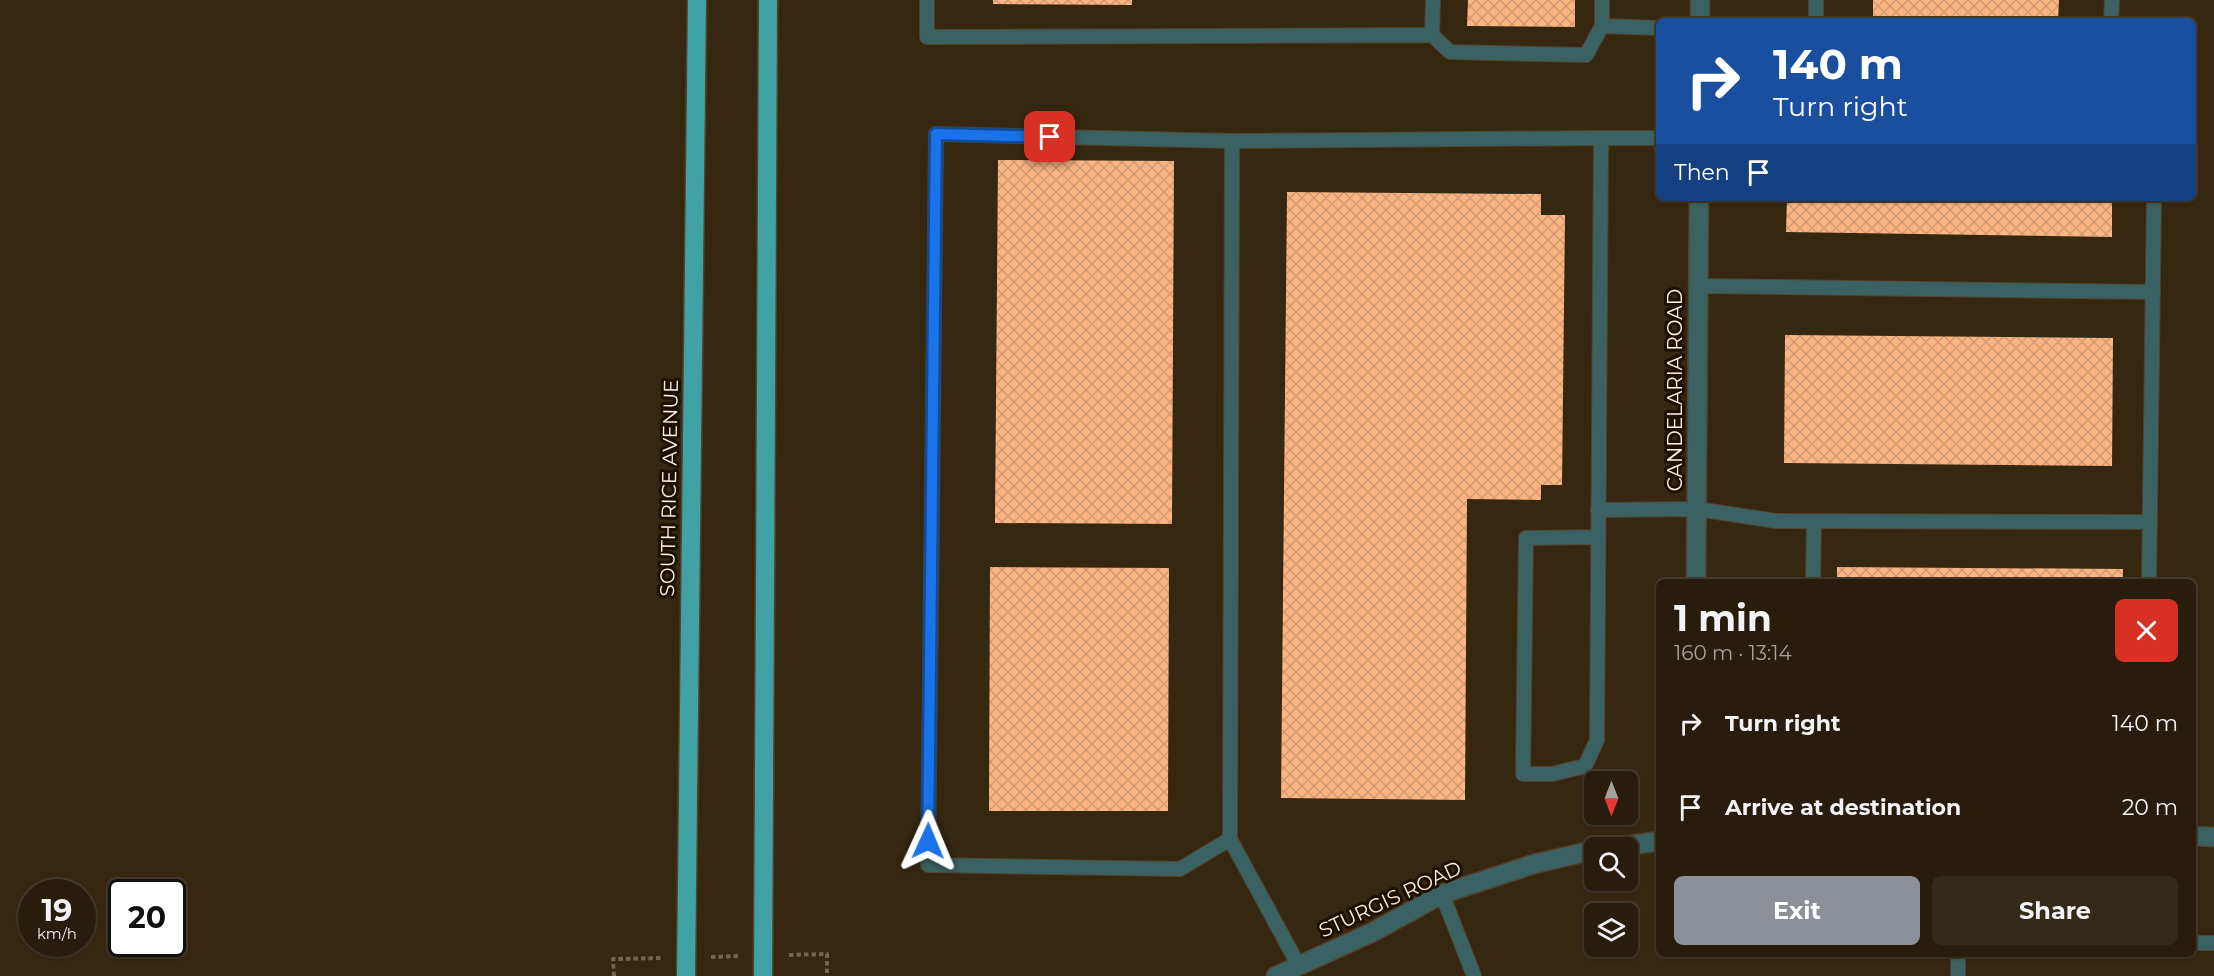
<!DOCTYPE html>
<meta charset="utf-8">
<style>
:root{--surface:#281d0c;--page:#342a1a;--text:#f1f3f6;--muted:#a5a29d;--line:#443b2d;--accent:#8c9099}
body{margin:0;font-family:Montserrat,sans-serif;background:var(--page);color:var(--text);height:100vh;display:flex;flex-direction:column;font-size:22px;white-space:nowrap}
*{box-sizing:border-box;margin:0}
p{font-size:20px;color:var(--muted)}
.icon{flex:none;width:33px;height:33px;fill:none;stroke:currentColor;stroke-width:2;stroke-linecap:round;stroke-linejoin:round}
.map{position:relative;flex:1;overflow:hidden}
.drawer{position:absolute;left:1656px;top:579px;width:540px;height:378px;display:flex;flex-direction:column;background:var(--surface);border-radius:9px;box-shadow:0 2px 4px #0004,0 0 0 2px var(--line)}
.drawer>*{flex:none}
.hud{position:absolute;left:1656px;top:18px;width:540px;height:183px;border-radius:9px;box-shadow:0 2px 4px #0004,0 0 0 2px var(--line);background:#1a4fa0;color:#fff;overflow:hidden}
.needle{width:39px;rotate:180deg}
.fabs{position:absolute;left:1584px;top:771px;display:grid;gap:12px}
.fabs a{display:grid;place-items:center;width:54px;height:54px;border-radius:9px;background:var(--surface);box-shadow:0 2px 4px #0004,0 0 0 2px var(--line);font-size:30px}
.speed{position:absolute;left:18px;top:879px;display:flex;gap:12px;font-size:30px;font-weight:700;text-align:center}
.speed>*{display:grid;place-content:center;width:78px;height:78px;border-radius:50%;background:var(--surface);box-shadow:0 2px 4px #0004,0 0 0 2px var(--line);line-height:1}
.speed small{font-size:15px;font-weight:400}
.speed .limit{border:3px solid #111;border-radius:9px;background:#fff;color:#111}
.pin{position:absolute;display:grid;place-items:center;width:51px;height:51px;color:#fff;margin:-26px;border-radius:12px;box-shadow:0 3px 9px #0006}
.me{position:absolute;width:66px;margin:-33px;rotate:1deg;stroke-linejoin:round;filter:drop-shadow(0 0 4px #0008)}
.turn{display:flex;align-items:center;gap:21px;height:126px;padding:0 18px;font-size:27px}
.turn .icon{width:78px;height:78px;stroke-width:2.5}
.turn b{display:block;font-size:42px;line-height:51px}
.then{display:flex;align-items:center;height:57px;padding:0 18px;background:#0003;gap:12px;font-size:22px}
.round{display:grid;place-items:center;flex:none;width:63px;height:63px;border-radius:9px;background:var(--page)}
.headline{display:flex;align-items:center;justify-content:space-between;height:102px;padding:0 18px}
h1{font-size:36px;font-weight:700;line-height:45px}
.cta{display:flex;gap:12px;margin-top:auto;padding:12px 18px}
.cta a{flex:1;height:69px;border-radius:9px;background:var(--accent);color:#fff;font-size:24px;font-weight:700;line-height:69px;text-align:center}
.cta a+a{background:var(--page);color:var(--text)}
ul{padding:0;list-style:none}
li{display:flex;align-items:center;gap:18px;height:84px;padding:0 18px}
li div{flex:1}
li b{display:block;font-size:22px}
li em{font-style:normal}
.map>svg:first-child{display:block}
.building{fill:url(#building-cross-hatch)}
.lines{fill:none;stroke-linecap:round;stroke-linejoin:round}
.service-casing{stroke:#52432e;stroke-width:16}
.minor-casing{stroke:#52432e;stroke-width:21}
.tertiary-casing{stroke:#52432e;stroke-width:21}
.trunk-casing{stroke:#52432e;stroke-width:21}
.path{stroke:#736551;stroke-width:4;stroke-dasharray:4.5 3;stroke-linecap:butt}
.service{stroke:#3b6262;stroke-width:14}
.minor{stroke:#3b6262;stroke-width:18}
.tertiary{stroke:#3b6262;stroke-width:18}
.trunk{stroke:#40a2a4;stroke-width:18}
.route-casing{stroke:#114b97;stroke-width:15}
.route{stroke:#1a73e8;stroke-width:10}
.labels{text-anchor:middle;stroke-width:6;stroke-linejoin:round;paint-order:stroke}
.street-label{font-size:20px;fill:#fbf1e3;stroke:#1d1000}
</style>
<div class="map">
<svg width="2214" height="976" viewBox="0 0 2214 976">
<defs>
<pattern id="building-cross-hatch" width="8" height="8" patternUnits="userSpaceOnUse" patternTransform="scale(1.5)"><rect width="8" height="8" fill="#fcb582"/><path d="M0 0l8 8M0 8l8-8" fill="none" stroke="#d09a72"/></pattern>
</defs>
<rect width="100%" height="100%" fill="#362710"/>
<g class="building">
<path d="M 993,0 L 1132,0 L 1132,5 L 993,4 Z"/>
<path d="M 1468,0 L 1575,0 L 1575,27 L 1467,26 Z"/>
<path d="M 1873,0 L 2059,0 L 2058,21 L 1873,21 Z"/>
<path d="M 998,160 L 1174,161 L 1172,524 L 995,523 Z"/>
<path d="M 1287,192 L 1541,194 L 1541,215 L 1565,215 L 1562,485 L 1541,485 L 1541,500 L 1467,499 L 1465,800 L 1281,798 Z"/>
<path d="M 1787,198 L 2112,198 L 2112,237 L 1786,232 Z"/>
<path d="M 1785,335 L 2113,338 L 2112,466 L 1784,463 Z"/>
<path d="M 990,567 L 1169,568 L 1168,811 L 989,811 Z"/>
<path d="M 1837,567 L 2123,569 L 2123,582 L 1837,582 Z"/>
</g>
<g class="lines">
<g class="service-casing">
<g id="service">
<path d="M 927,0 L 927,37 L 1432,35 L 1450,52 L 1586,55 L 1602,26 L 1602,0"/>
<path d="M 1816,21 L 1816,0"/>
<path d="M 2111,21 L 2112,0"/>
<path d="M 1602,26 L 1659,28"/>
<path d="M 1432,35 L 1433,0"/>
<path d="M 1699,286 L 2153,292"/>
<path d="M 1598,510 L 1697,509 L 1776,521 L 2150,522"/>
<path d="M 1598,537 L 1526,538 L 1523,774 L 1552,774 L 1585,766 L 1597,740 L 1601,138 L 1659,138"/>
<path d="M 1813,582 L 1814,521"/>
<path d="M 2149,582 L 2154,198"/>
<path d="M 1230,839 L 1180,869 L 928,865 L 936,134 L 1232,141"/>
<path d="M 1442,894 L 1474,976"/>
<path d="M 2193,943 L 2214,943"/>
<path d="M 1299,966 L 1230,839 L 1232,141 L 1601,138"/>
<path d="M 1958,976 L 1958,954"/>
</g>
</g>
<g class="minor-casing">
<g id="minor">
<path d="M 1700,21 L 1700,0"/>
<path d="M 1696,582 L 1699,198"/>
</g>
</g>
<g class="tertiary-casing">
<g id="tertiary">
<path d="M 2193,836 L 2214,837"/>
<path d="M 1611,848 L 1659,841"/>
<path d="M 1276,976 L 1373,932 L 1442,894 L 1534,864 L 1594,850"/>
</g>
</g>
<g class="trunk-casing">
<g id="trunk">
<path d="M 686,976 L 697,0"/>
<path d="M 763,976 L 768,0"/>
</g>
</g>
<g class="path">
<path d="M 789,955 L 827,954 L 827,976"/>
<path d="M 711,957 L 739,956"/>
<path d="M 614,976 L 613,959 L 661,958"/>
</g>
<use href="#service" class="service"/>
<use href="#minor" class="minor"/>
<use href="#tertiary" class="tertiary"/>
<use href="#trunk" class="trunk"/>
</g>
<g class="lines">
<g class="route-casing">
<path id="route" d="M 928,841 L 936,134 L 1050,137"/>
</g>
<use href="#route" class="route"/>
</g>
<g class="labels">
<g class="street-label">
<text transform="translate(1675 390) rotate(-90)" y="7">CANDELARIA ROAD</text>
<text transform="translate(669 488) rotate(-89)" y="7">SOUTH RICE AVENUE</text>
<text transform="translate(1390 899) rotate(-25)" y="7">STURGIS ROAD</text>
</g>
</g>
</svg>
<div class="fabs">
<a><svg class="needle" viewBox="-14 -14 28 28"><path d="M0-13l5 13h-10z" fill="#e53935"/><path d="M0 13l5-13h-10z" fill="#a5a29d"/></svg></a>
<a><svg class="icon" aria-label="search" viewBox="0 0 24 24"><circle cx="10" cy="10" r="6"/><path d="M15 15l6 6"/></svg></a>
<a><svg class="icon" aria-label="layers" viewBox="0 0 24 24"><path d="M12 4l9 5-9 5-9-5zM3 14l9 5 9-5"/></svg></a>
</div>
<div class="speed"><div>19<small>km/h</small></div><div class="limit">20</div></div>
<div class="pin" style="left:1050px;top:137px;background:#d93025"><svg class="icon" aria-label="arrive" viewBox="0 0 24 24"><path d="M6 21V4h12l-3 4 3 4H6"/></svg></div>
<svg class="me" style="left:928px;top:841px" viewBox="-20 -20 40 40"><path d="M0-17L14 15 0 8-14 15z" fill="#1a73e8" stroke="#fff" stroke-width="4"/></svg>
<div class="hud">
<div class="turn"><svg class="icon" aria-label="right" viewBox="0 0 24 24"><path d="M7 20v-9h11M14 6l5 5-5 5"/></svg><div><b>140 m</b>Turn right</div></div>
<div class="then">Then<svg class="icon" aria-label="arrive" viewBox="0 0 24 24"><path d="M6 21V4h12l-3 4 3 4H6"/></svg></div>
</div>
<section class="drawer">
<div class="headline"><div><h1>1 min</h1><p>160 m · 13:14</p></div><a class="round" style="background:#d93025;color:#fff"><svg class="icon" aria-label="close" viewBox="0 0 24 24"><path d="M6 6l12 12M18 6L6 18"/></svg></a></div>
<ul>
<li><svg class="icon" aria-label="right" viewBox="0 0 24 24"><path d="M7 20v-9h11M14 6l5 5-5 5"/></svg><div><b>Turn right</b></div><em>140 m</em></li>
<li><svg class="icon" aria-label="arrive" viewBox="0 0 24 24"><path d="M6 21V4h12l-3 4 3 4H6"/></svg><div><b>Arrive at destination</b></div><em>20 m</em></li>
</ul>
<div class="cta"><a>Exit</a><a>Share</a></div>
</section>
</div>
